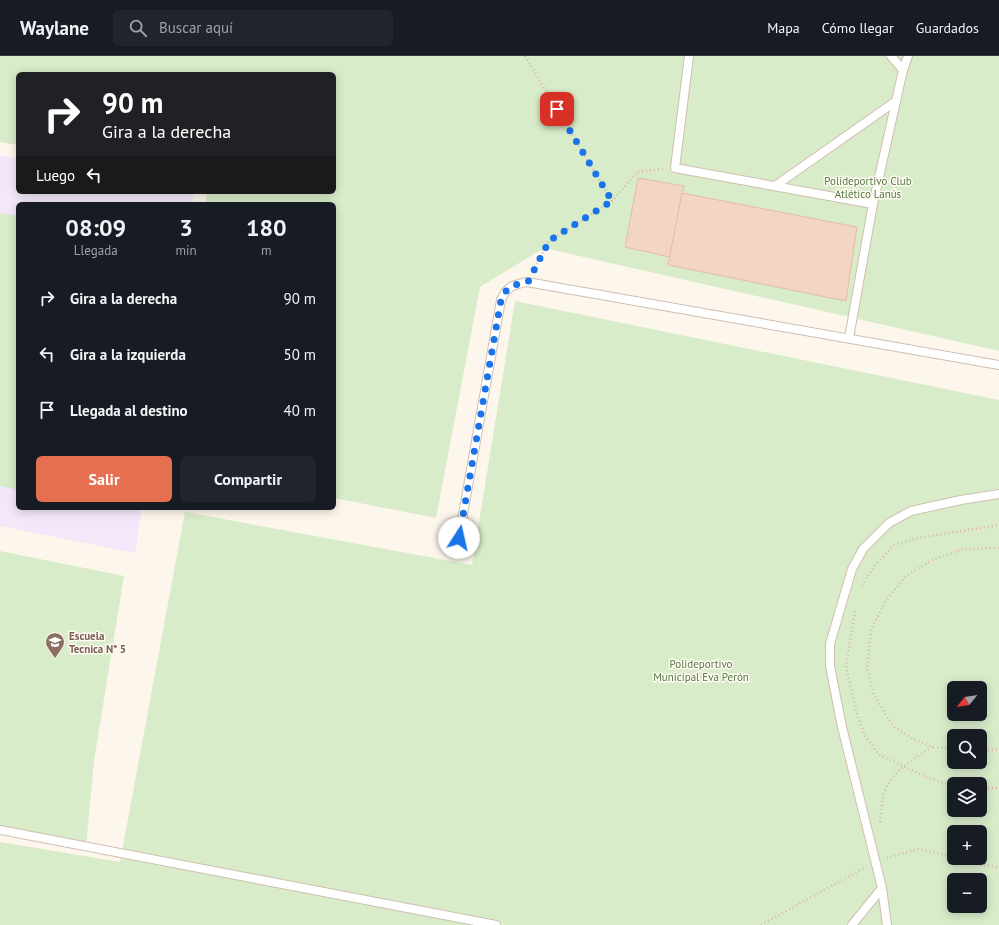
<!DOCTYPE html>
<html lang="es">
<meta charset="utf-8">
<style>
:root{--surface:#171b24;--page:#20242c;--text:#f1f3f6;--muted:#9ea1a6;--line:#363941;--accent:#e76f51}
body{margin:0;font-family:"PT Sans",sans-serif;background:var(--page);color:var(--text);height:100vh;display:flex;flex-direction:column;font-size:15px;white-space:nowrap}
*{box-sizing:border-box;margin:0}
p{font-size:13px;color:var(--muted)}
.icon{flex:none;width:22px;height:22px;fill:none;stroke:currentColor;stroke-width:2;stroke-linecap:round;stroke-linejoin:round}
.map{position:relative;flex:1;overflow:hidden}
.side{position:absolute;left:16px;top:146px;width:320px;height:308px;display:flex;flex-direction:column;background:var(--surface);border-radius:6px;box-shadow:0 2px 10px #0003}
.side>*{flex:none}
.banner{position:absolute;left:16px;top:16px;width:320px;height:122px;border-radius:6px;box-shadow:0 2px 10px #0003;background:#202124;color:#fff;overflow:hidden}
.needle{width:26px;rotate:240deg}
.fabs{position:absolute;left:947px;top:625px;display:grid;gap:8px}
.fabs a{display:grid;place-items:center;width:40px;height:40px;border-radius:6px;background:var(--surface);box-shadow:0 2px 10px #0003;font-size:20px}
.pin{position:absolute;display:grid;place-items:center;width:34px;height:34px;color:#fff;margin:-17px;border-radius:8px;box-shadow:0 2px 6px #0006}
.me{position:absolute;width:44px;margin:-22px;rotate:10deg;stroke-linejoin:round;filter:drop-shadow(0 0 3px #0008)}
.turn{display:flex;align-items:center;gap:14px;height:84px;padding:0 20px;font-size:18px}
.turn .icon{width:52px;height:52px;stroke-width:2.5}
.turn b{display:block;font-size:28px;line-height:34px}
.then{display:flex;align-items:center;height:38px;padding:0 20px;background:#0003;gap:8px;font-size:15px}
.eta{display:flex;justify-content:space-evenly;align-items:center;height:68px;text-align:center}
.eta b{font-size:24px;font-weight:800;line-height:28px}
.button{display:flex;gap:8px;margin-top:auto;padding:8px 20px}
.button a{flex:1;height:46px;border-radius:6px;background:var(--accent);color:#fff;font-size:16px;font-weight:800;line-height:46px;text-align:center}
.button a+a{background:var(--page);color:var(--text)}
ul{padding:0;list-style:none}
li{display:flex;align-items:center;gap:12px;height:56px;padding:0 20px}
li div{flex:1}
li b{display:block;font-size:15px}
li em{font-style:normal}
header{display:flex;align-items:center;gap:24px;box-sizing:border-box;height:56px;padding:0 20px;background:var(--surface);border-bottom:1px solid var(--line)}
header strong{font-size:19px}
nav{display:flex;gap:22px;margin-inline-start:auto;font-size:14px}
.search{width:280px;height:36px;background:var(--page);display:flex;align-items:center;gap:10px;box-sizing:border-box;padding:0 14px;border-radius:6px;color:var(--muted);font-size:15px}
.map>svg:first-child{display:block}
.education{fill:#f3e8fa}
.green{fill:#d8ecc9;fill-rule:evenodd}
.building{fill:#f3d5c3;stroke:#e6bba3}
.lines{fill:none;stroke-linecap:round;stroke-linejoin:round}
.lane-casing{stroke:#d1beb0;stroke-width:10}
.path{stroke:#d9b8a5;stroke-width:2.5;stroke-dasharray:1 3;stroke-linecap:butt}
.lane{stroke:#fff;stroke-width:8}
.route{stroke:#1a73e8;stroke-width:7;stroke-dasharray:0 12.6}
.labels{text-anchor:middle;stroke-width:3;stroke-linejoin:round;paint-order:stroke}
.park-label{font-size:11px;fill:#537a41;stroke:#fffaf3}
.education-label{font-size:11px;font-weight:bold;fill:#785e54;stroke:#fffaf3;text-anchor:start}
</style>
<header>
<strong>Waylane</strong>
<div class="search"><svg class="icon" aria-label="search" viewBox="0 0 24 24"><circle cx="10" cy="10" r="6"/><path d="M15 15l6 6"/></svg>Buscar aquí</div>
<nav><a>Mapa</a><a>Cómo llegar</a><a>Guardados</a></nav>
</header>
<div class="map">
<svg width="999" height="869" viewBox="0 0 999 869">
<rect width="100%" height="100%" fill="#fdf6ec"/>
<path class="education" d="M 0,99 L 18,102 L 18,136 L 194,136 L 192,148 L 18,148 L 18,452 L 142,452 L 135,497 L 0,470 Z"/>
<g class="green">
<path d="M 0,0 L 999,0 L 999,295 L 544,192 L 480,231 L 436,462 L 334,442 L 334,148 L 205,148 L 207,136 L 334,136 L 334,18 L 18,18 L 18,89 L 0,86 Z"/>
<path d="M 0,157 L 18,160 L 18,434 L 0,430 Z"/>
<path d="M 515,245 L 999,344 L 999,869 L 0,869 L 0,786 L 120,806 L 185,456 L 472,509 ZM 954,632 L 980,632 L 980,658 L 954,658 ZM 954,680 L 980,680 L 980,706 L 954,706 ZM 954,728 L 980,728 L 980,754 L 954,754 ZM 954,776 L 980,776 L 980,802 L 954,802 ZM 954,824 L 980,824 L 980,850 L 954,850 Z"/>
<path d="M 0,495 L 124,520 L 94,705 L 86,790 L 0,770 Z"/>
</g>
<g class="building">
<path d="M 638,122 L 684,130 L 670,201 L 625,191 Z"/>
<path d="M 682,137 L 857,171 L 846,245 L 668,209 Z"/>
</g>
<g class="lines">
<g class="lane-casing">
<g id="lane">
<path d="M 689,0 L 675,112 L 873,148"/>
<path d="M 891,0 L 903,14"/>
<path d="M 775,130 L 896,45"/>
<path d="M 849,282 L 873,148 L 903,14 L 908,0"/>
<path d="M 459,481 L 501,244 C 507,230 513,229 527,226 L 999,309"/>
<path d="M 0,774 L 496,869"/>
<path d="M 852,869 L 882,832"/>
<path d="M 887,869 L 882,832 L 842,671 L 830,610 L 830,588 L 852,513 L 863,493 L 889,467 L 911,455 L 961,444 L 999,438"/>
</g>
</g>
<g class="path">
<path d="M 525,0 L 612,145"/>
<path d="M 533,215 L 549,185 L 612,145 L 637,116 L 663,113"/>
<path d="M 862,530 L 874,510 L 894,489 L 918,482 L 999,469"/>
<path d="M 855,555 L 846,611 L 857,658 L 864,678 L 878,698 L 928,722 L 954,730"/>
<path d="M 954,693 L 933,691 L 913,683 L 893,670 L 874,639 L 867,612 L 871,574 L 886,544 L 907,519 L 932,504 L 964,493 L 999,492"/>
<path d="M 980,695 L 999,693"/>
<path d="M 980,733 L 999,732"/>
<path d="M 880,766 C 881,757 881,749 883,741 C 888,717 914,703 932,691"/>
<path d="M 887,802 L 918,793 L 954,801"/>
<path d="M 957,802 L 999,812"/>
<path d="M 761,869 L 864,812"/>
</g>
<use href="#lane" class="lane"/>
</g>
<g class="lines">
<path class="route" d="M 459,482 L 501,244 C 507,230 513,229 528,226 L 549,185 L 612,145 L 557,53"/>
</g>
<defs>
<g id="school-pin" transform="scale(1)"><path d="M0 17L-7.5 6A9.5 9.5 0 1 1 7.5 6Z" fill="#8d6e63" stroke="#fffaf3"/><path d="M0-5L7-2L0 1L-7-2ZM-4 1L0 2.5L4 1V4Q0 6-4 4Z" fill="#fff"/></g>
</defs>
<g fill-rule="evenodd">
<use href="#school-pin" x="55" y="586"/>
</g>
<g class="labels">
<g class="park-label">
<text x="868" y="129">Polideportivo Club<tspan x="868" dy="13">Atlético Lanús</tspan></text>
<text x="701" y="612">Polideportivo<tspan x="701" dy="13">Municipal Eva Perón</tspan></text>
</g>
<g class="education-label">
<text x="69" y="584">Escuela<tspan x="69" dy="13">Tecnica N* 5</tspan></text>
</g>
</g>
</svg>
<div class="fabs">
<a><svg class="needle" viewBox="-14 -14 28 28"><path d="M0-13l5 13h-10z" fill="#e53935"/><path d="M0 13l5-13h-10z" fill="#9ea1a6"/></svg></a>
<a><svg class="icon" aria-label="search" viewBox="0 0 24 24"><circle cx="10" cy="10" r="6"/><path d="M15 15l6 6"/></svg></a>
<a><svg class="icon" aria-label="layers" viewBox="0 0 24 24"><path d="M12 4l9 5-9 5-9-5zM3 14l9 5 9-5"/></svg></a>
<a>+</a>
<a>−</a>
</div>
<div class="pin" style="left:557px;top:53px;background:#d93025"><svg class="icon" aria-label="arrive" viewBox="0 0 24 24"><path d="M6 21V4h12l-3 4 3 4H6"/></svg></div>
<svg class="me" style="left:459px;top:482px" viewBox="-20 -20 40 40"><circle r="19" fill="#fff"/><path d="M0-13L10 11 0 6-10 11z" fill="#1a73e8"/></svg>
<div class="banner">
<div class="turn"><svg class="icon" aria-label="right" viewBox="0 0 24 24"><path d="M7 20v-9h11M14 6l5 5-5 5"/></svg><div><b>90 m</b>Gira a la derecha</div></div>
<div class="then">Luego<svg class="icon" aria-label="left" viewBox="0 0 24 24"><path d="M17 20v-9H6M10 6l-5 5 5 5"/></svg></div>
</div>
<section class="side">
<div class="eta">
<div><b>08:09</b><p>Llegada</p></div>
<div><b>3</b><p>min</p></div>
<div><b>180</b><p>m</p></div>
</div>
<ul>
<li><svg class="icon" aria-label="right" viewBox="0 0 24 24"><path d="M7 20v-9h11M14 6l5 5-5 5"/></svg><div><b>Gira a la derecha</b></div><em>90 m</em></li>
<li><svg class="icon" aria-label="left" viewBox="0 0 24 24"><path d="M17 20v-9H6M10 6l-5 5 5 5"/></svg><div><b>Gira a la izquierda</b></div><em>50 m</em></li>
<li><svg class="icon" aria-label="arrive" viewBox="0 0 24 24"><path d="M6 21V4h12l-3 4 3 4H6"/></svg><div><b>Llegada al destino</b></div><em>40 m</em></li>
</ul>
<div class="button"><a>Salir</a><a>Compartir</a></div>
</section>
</div>
